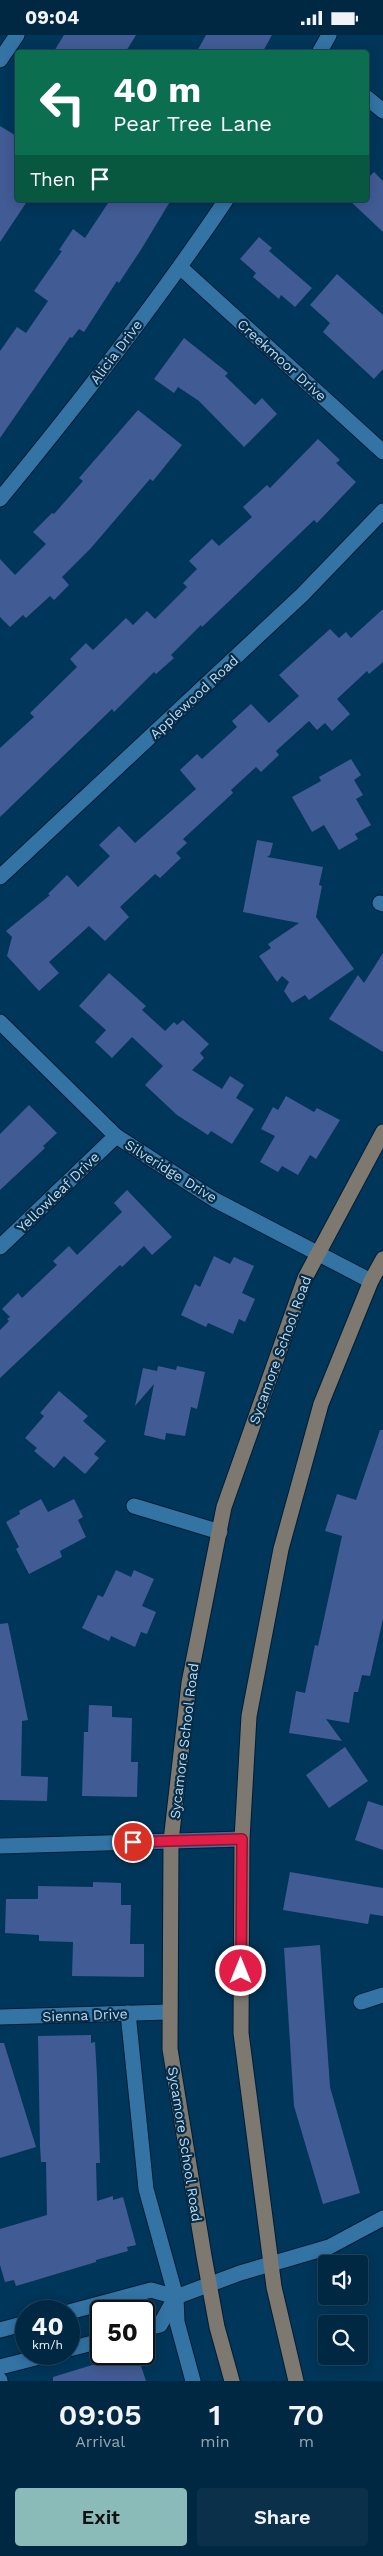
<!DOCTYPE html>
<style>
:root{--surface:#002843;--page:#0a304a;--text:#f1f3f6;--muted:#95a6b2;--line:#22445c;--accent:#8bbbb9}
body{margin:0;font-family:"Work Sans",sans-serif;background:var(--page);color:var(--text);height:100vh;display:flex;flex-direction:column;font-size:19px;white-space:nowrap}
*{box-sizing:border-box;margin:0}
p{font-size:16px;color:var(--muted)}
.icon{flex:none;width:28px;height:28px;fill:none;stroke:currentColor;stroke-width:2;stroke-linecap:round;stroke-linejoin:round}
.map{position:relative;height:2346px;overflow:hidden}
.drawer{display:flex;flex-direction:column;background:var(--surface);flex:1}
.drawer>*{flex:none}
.guide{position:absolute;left:15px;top:15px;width:354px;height:152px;border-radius:5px;box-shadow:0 2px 12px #0003,0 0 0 1px var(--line);background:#0b6e4f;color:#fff;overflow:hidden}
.tools{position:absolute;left:318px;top:2220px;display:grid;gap:10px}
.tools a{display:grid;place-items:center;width:50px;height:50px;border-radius:5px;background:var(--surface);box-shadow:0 2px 12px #0003,0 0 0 1px var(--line);font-size:25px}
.speed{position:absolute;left:15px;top:2265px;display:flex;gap:10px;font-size:25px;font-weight:700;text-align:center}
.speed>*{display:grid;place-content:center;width:65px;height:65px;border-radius:50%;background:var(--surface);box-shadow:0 2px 12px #0003,0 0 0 1px var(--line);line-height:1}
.speed small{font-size:12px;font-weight:400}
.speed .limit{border:2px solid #111;border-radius:8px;background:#fff;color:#111}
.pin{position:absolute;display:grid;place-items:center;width:42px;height:42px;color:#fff;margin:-21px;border:2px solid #fff;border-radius:50%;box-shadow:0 1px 5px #0007}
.me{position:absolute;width:55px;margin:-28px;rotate:0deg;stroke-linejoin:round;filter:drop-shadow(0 0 4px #0008)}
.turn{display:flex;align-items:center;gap:18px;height:105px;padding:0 15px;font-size:22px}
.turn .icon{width:65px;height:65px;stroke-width:2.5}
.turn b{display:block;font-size:35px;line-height:42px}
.then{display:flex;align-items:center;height:48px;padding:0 15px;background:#0003;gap:10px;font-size:19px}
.eta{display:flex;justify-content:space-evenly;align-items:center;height:85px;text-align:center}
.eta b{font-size:30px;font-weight:600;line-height:35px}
.action{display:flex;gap:10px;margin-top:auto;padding:10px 15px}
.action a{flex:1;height:58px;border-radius:5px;background:var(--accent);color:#111;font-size:20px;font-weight:600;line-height:58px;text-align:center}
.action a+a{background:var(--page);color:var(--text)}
.status{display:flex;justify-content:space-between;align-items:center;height:35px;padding:0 25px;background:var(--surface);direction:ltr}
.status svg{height:14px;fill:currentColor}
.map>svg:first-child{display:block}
.building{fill:#415b94}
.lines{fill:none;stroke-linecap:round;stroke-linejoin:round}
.minor-casing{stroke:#001d35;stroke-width:17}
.major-casing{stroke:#001d35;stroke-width:17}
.minor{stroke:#3374a5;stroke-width:15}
.major{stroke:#7e7970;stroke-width:15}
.route-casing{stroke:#92132f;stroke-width:12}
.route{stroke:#e11d48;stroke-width:9}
.labels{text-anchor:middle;stroke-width:4.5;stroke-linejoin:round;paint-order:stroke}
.street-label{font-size:14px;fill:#badaf5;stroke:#092c45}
</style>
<div class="status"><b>09:04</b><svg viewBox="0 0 49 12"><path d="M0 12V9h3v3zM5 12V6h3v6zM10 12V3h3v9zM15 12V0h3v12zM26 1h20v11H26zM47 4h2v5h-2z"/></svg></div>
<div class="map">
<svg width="383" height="2346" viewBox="0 0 383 2346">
<rect width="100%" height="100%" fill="#003659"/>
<g class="building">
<path d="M 64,0 L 136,0 L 125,18 L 53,18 Z"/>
<path d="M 206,0 L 272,0 L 262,18 L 196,18 Z"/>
<path d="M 0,91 L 18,102 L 18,165 L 26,168 L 0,207 Z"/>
<path d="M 374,137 L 383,146 L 383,197 L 349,165 L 366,165 L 366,145 Z"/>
<path d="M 110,165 L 171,165 L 142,213 L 119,248 L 117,246 L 84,297 L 79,294 L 72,303 L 70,302 L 0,403 L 0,316 L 17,292 L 26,298 L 48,266 L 34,256 L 62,216 L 59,215 L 73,194 L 85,203 Z"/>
<path d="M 259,202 L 272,213 L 269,216 L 312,253 L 295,272 L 281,260 L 279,264 L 253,242 L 256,238 L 240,224 Z"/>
<path d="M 337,239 L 383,280 L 383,334 L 374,344 L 323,297 L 330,288 L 310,270 Z"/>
<path d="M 184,303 L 228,338 L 225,341 L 255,370 L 262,363 L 277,379 L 244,412 L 199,366 L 178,352 L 174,358 L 154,344 Z"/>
<path d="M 138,375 L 182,410 L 153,446 L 150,444 L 91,513 L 62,542 L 69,550 L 54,565 L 50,561 L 26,583 L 23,580 L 10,592 L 0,582 L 0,524 L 15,540 L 46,509 L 33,497 L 52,478 L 54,479 L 83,446 L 79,443 Z"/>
<path d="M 318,404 L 340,425 L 336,428 L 356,447 L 317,488 L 314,485 L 202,592 L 201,590 L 171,620 L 174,623 L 156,639 L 154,637 L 114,677 L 112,674 L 0,782 L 0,713 L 34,682 L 30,678 L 77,632 L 70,624 L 86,608 L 93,615 L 126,583 L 133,590 L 147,576 L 155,584 L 187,552 L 183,548 L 197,534 L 189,526 L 212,504 L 219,511 L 252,482 L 243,472 L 267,450 L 270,453 Z"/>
<path d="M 383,574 L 383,627 L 369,639 L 367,636 L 337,664 L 350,679 L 332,696 L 325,688 L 317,695 L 309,686 L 276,716 L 279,720 L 261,737 L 256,732 L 231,755 L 233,758 L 183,804 L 187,808 L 176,818 L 181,823 L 160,843 L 155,839 L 120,872 L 129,882 L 105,906 L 89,891 L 49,927 L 59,938 L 39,956 L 7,921 L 12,902 L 6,896 L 50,860 L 48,859 L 67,840 L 78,852 L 110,821 L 99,810 L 119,791 L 135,808 L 196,754 L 180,735 L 197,719 L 202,724 L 237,692 L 232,686 L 251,669 L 269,688 L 299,661 L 279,640 L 330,594 L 339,603 L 346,597 L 351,603 Z"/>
<path d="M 351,724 L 361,740 L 354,745 L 363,760 L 356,764 L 371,790 L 355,799 L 358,804 L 339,815 L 324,790 L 312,797 L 292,762 L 321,746 L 319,742 Z"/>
<path d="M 257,805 L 273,808 L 270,820 L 267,822 L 323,832 L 319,850 L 322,851 L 316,882 L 354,934 L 309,965 L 305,960 L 292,968 L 284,956 L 289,947 L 282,941 L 277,947 L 259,921 L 271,913 L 268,909 L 299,888 L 243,877 Z"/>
<path d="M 383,918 L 383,1017 L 329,984 L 358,940 L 364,948 Z"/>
<path d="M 109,938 L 146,971 L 142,975 L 165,996 L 174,987 L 177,990 L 183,985 L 209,1009 L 200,1018 L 204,1023 L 192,1035 L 222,1054 L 230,1041 L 244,1050 L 236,1063 L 254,1074 L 232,1109 L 211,1096 L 208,1100 L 177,1080 L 145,1050 L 163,1031 L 132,1002 L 112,1023 L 95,1007 L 106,995 L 79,971 Z"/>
<path d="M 286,1061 L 314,1077 L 317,1073 L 340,1085 L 316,1124 L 310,1120 L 298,1140 L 282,1131 L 278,1137 L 260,1127 L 275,1101 L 261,1094 L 273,1072 L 278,1075 Z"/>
<path d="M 29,1070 L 57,1098 L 43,1111 L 45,1113 L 0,1155 L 0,1099 Z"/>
<path d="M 127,1155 L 172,1202 L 152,1220 L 144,1211 L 122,1232 L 120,1230 L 0,1343 L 0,1295 L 9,1286 L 7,1284 L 10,1282 L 2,1274 L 18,1258 L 22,1263 L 57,1230 L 53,1226 L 69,1211 L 77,1220 L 122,1177 L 114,1168 Z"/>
<path d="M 214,1221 L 230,1229 L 234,1222 L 254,1231 L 242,1258 L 255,1264 L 245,1287 L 239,1284 L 233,1299 L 208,1288 L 206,1292 L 181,1280 L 195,1249 L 200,1252 Z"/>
<path d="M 158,1331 L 176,1335 L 177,1331 L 205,1337 L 197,1374 L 191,1372 L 185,1401 L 166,1398 L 165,1405 L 144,1400 L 154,1349 L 135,1371 L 143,1333 L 157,1336 Z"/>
<path d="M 59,1356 L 88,1381 L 83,1386 L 106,1406 L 94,1419 L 99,1423 L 85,1439 L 64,1421 L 54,1433 L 34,1416 L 37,1413 L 25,1403 L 44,1381 L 40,1378 Z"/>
<path d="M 380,1395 L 383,1395 L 383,1584 L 370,1641 L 362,1640 L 358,1657 L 354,1657 L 349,1688 L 326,1684 L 342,1706 L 289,1698 L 296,1656 L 305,1658 L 315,1610 L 318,1611 L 342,1501 L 325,1496 L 337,1459 L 356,1465 Z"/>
<path d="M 41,1464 L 48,1477 L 74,1464 L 83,1482 L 78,1485 L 86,1502 L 60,1516 L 62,1522 L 29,1539 L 16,1514 L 19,1512 L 6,1487 L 20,1479 L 19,1476 Z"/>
<path d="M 116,1535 L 131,1542 L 134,1535 L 154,1544 L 142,1571 L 156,1577 L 147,1599 L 141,1597 L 135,1612 L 111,1601 L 109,1606 L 82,1593 L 98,1560 L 103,1562 Z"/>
<path d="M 8,1588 L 28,1685 L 22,1686 L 21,1741 L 48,1742 L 47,1766 L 0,1765 L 0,1589 Z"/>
<path d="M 89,1670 L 112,1671 L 112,1682 L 132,1683 L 131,1727 L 138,1727 L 137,1762 L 82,1761 L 84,1697 L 88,1697 Z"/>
<path d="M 345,1712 L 368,1746 L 329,1773 L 306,1740 Z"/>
<path d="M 368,1766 L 383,1771 L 383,1815 L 355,1805 Z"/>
<path d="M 290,1837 L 383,1853 L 383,1881 L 370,1879 L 368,1889 L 283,1875 Z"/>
<path d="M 93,1847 L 121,1848 L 121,1870 L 131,1870 L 130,1909 L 144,1909 L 144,1942 L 72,1941 L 73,1907 L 39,1906 L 39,1900 L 5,1898 L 6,1864 L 38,1864 L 38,1851 L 93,1852 Z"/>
<path d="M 320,1910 L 330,2052 L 360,2158 L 323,2169 L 294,2071 L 284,1913 Z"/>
<path d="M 91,2000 L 91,2008 L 95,2007 L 97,2041 L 100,2128 L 96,2128 L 97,2166 L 113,2161 L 113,2165 L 123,2162 L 136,2210 L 127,2212 L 128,2216 L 96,2225 L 96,2227 L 33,2246 L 16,2251 L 14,2245 L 5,2247 L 0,2230 L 0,2194 L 47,2180 L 46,2127 L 41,2127 L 40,2111 L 38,2001 Z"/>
<path d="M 0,2008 L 4,2008 L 36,2112 L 0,2123 Z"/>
<path d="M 128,2319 L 137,2319 L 146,2346 L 53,2346 L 53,2342 Z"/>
</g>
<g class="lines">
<g class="minor-casing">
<g id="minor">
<path d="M 319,18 L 329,0"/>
<path d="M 0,25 L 17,0"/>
<path d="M 366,62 L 383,76"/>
<path d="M 180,232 L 383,417"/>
<path d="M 0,464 C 79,368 156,269 226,165"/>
<path d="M 0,842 L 302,560 L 383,476"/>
<path d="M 380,868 L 383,869"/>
<path d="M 0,987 L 116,1101 L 215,1165 L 371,1246"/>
<path d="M 0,1212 L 116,1101"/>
<path d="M 134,1471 L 220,1497"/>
<path d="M 0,1811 L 242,1804"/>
<path d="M 361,1967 L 383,1960"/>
<path d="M 128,1978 L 146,2154 L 176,2262 L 177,2287 L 193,2346"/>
<path d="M 0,1982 L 169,1977"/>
<path d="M 69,2277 L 151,2255 L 176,2262 L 240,2238 L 329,2212 L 383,2183"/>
<path d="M 144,2294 L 160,2290 L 175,2263"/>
<path d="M 0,2295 L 26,2288"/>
<path d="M 69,2314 L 101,2306"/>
<path d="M 0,2332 L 51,2319"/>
<path d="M 0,2345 L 0,2346"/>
</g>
</g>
<g class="major-casing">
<g id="major">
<path d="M 232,2346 L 217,2292 L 204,2221 L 170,2014 L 171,1806 L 189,1648 L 224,1472 L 305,1243 L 383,1097"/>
<path d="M 296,2346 L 274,2252 L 241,1998 L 242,1804 L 249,1681 L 281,1514 L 321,1369 L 371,1246 L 383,1224"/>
</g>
</g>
<use href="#minor" class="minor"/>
<use href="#major" class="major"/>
</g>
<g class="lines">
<g class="route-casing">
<path id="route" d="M 133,1807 L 242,1804 L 241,1936"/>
</g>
<use href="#route" class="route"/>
</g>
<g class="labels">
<g class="street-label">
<text transform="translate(116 317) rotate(-53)" y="5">Alicia Drive</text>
<text transform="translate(282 325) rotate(42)" y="5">Creekmoor Drive</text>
<text transform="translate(194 662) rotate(-43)" y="5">Applewood Road</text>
<text transform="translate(171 1136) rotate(32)" y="5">Silveridge Drive</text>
<text transform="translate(58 1157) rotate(-44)" y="5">Yellowleaf Drive</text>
<text transform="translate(280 1315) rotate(-70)" y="5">Sycamore School Road</text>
<text transform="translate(184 1706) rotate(-83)" y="5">Sycamore School Road</text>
<text transform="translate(85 1980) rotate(-2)" y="5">Sienna Drive</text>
<text transform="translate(185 2109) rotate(81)" y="5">Sycamore School Road</text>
</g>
</g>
</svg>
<div class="tools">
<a><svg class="icon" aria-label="sound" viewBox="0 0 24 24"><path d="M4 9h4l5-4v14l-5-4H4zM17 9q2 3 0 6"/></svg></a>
<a><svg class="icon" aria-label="search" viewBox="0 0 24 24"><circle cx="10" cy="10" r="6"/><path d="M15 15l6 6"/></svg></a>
</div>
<div class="speed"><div>40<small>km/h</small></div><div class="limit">50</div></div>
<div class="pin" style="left:133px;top:1807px;background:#d93025"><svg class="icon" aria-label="arrive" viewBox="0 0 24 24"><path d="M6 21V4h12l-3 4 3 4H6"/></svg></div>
<svg class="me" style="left:241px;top:1936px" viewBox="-20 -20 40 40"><circle r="17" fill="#e11d48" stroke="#fff" stroke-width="3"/><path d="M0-11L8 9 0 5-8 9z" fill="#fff"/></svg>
<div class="guide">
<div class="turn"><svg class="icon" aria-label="left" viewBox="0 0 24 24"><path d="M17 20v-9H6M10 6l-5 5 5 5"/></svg><div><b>40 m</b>Pear Tree Lane</div></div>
<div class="then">Then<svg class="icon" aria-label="arrive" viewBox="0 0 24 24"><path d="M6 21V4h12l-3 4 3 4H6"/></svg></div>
</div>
</div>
<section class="drawer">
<div class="eta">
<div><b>09:05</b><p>Arrival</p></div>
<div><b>1</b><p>min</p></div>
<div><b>70</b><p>m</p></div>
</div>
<div class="action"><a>Exit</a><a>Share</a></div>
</section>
